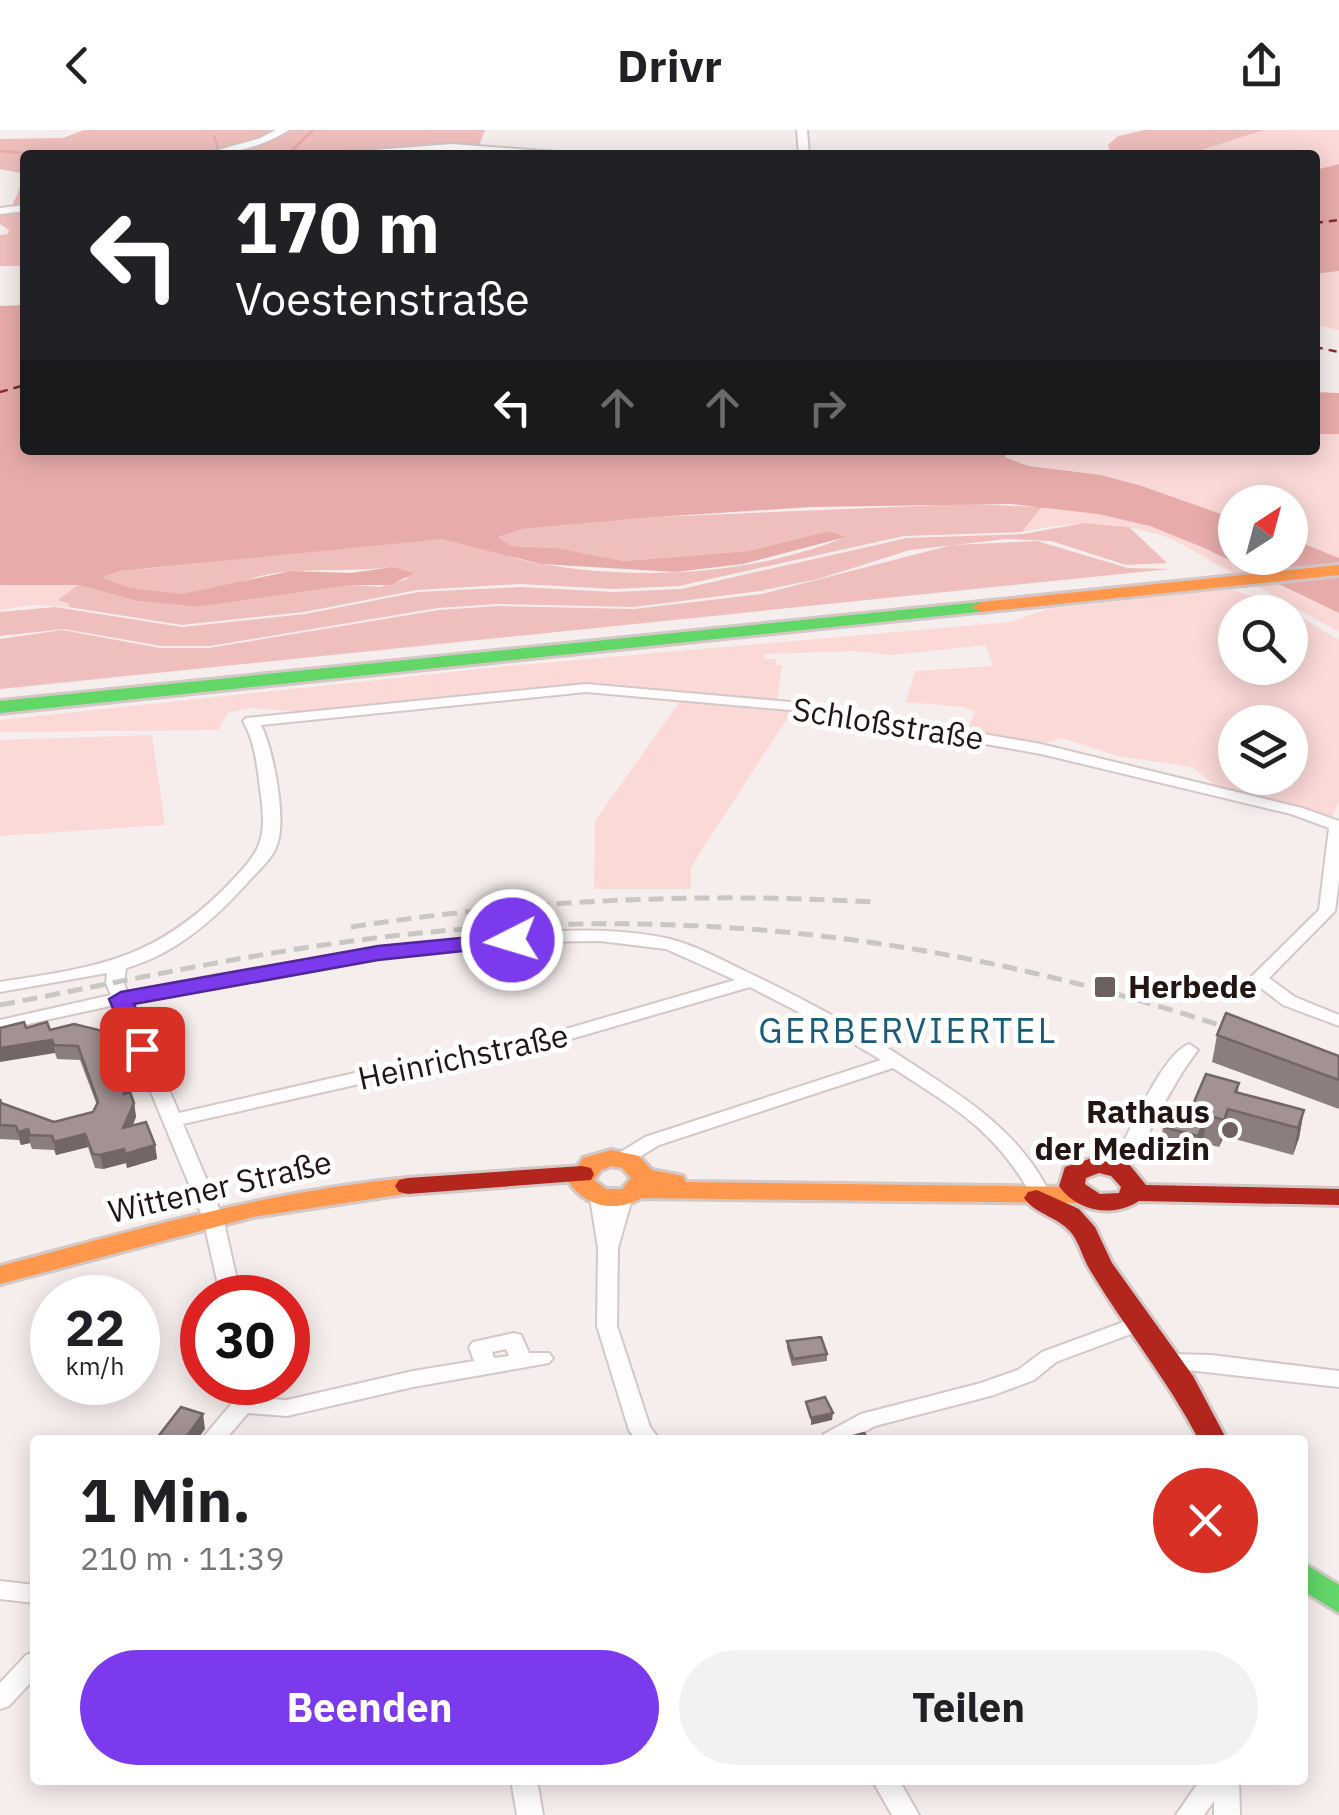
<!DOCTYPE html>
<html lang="de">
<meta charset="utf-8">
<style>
:root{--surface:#fff;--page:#f2f2f2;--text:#202124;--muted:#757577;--accent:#7c3aed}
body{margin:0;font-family:"IBM Plex Sans",sans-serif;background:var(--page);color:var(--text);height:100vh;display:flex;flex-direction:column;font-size:38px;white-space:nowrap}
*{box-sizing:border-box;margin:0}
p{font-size:32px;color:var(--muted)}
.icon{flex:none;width:55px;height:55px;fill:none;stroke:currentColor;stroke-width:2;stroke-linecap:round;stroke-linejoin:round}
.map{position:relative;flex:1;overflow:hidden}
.panel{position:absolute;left:30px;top:1305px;width:1278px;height:350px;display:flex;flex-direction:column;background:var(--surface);border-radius:10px;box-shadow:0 5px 25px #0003}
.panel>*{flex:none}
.top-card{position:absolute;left:20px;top:20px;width:1300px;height:305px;border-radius:10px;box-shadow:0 5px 25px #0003;background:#202124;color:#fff;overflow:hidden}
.needle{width:65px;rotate:36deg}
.tools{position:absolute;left:1218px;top:355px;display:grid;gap:20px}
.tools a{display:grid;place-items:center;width:90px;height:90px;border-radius:50%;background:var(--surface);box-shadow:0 5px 25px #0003;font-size:50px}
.speed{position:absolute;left:30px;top:1145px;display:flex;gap:20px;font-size:50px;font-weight:700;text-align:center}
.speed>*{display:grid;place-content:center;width:130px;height:130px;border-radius:50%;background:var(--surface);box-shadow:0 5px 25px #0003;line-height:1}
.speed small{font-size:25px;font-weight:400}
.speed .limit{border:15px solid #d22;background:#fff;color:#111}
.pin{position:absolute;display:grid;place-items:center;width:85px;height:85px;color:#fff;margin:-42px;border-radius:20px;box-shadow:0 5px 15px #0006}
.me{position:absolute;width:110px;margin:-55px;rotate:265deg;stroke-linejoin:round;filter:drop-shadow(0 0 8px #0008)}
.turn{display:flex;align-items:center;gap:35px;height:210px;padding:0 50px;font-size:45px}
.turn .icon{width:130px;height:130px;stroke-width:2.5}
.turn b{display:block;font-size:70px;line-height:85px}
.lanes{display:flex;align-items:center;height:95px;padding:0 50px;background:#0003;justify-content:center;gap:50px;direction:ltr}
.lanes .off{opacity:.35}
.round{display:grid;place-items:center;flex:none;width:105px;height:105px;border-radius:52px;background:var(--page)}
.headline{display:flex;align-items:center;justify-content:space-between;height:170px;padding:0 50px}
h1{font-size:60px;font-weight:700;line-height:75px}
.button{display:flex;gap:20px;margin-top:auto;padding:20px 50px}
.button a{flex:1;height:115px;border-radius:60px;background:var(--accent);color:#fff;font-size:40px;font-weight:700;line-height:115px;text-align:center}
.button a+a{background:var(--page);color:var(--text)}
header{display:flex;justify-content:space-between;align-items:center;height:130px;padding:0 50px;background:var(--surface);font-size:45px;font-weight:700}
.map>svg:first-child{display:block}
.green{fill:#fad9d7;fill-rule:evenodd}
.forest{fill:#efbfbd}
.water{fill:#e7acaa}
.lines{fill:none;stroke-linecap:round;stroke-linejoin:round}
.stream{stroke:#e7acaa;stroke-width:2.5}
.ferry{stroke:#892a2e;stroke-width:2.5;stroke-dasharray:8 6;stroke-linecap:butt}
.street-casing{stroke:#d4c8c7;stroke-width:4}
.fast-casing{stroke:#d4c8c7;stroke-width:6}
.slow-casing{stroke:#d4c8c7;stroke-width:6}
.jam-casing{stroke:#d4c8c7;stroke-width:6}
.street{fill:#fefcfc;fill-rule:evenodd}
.fast{fill:#63d668;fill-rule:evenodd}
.slow{fill:#ff974d;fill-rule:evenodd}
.jam{fill:#b3261e;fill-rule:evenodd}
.rail{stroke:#c9c6c6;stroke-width:5;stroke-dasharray:15 8;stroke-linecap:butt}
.wall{fill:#8c7e7e}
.shaded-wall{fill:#726666}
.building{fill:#a39292;stroke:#726666;stroke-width:2.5}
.route{fill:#7c3aed;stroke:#51269a;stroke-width:2.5}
.poi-dot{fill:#6c6160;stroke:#fff;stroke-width:4}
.labels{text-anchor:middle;stroke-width:10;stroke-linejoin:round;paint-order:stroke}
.street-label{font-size:32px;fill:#221514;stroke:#fff}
.poi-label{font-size:32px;font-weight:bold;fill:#221514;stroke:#fff;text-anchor:start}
.neighbourhood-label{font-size:35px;letter-spacing:2.5px;fill:#195b78;stroke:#fff}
</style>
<header><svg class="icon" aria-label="back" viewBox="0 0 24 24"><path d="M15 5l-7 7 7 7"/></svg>Drivr<svg class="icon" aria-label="share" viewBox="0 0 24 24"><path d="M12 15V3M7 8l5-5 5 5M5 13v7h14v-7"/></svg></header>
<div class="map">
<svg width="1339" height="1685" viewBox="0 0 1339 1685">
<rect width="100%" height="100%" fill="#f6eeed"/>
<g class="green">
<path d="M 1264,0 L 1339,0 L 1339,34 L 1315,40 L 1315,25 L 1186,25 Z"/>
<path d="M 1339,141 L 1339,200 L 1315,195 L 1315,144 Z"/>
<path d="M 1315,304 L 1339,304 L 1339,428 L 1290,408 L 1290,372 L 1235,372 L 1235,389 L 1142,356 L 1101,345 L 1030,336 L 1005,327 L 1004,321 L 1315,320 Z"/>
<path d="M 1042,377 C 1078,381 1114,385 1149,396 C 1214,416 1278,452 1339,483 L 1339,502 L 1172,409 C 1119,390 1077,390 1022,402 Z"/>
<path d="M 27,452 L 78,455 L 59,469 L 70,474 L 68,477 L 33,475 L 0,480 L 0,456 Z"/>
<path d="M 1231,459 L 1281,476 L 1339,510 L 1339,670 L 1332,687 L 1220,659 L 1192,637 L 1118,626 L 1062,608 L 1041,614 L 966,602 L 975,582 L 964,577 L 906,572 L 915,541 L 993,536 L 986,515 L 893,525 L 854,521 L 764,524 L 765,529 L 776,529 L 776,535 L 782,535 L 777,571 L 640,560 L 617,554 L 529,558 L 313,583 L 251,578 L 228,583 L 218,600 L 0,602 L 0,590 L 508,536 L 1010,492 L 1048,479 ZM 1235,482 L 1290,482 L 1290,538 L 1235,538 ZM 1235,592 L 1290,592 L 1290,648 L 1235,648 Z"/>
<path d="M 680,571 L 793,579 L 698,726 L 691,738 L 691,759 L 594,759 L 595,691 Z"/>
<path d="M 152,605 L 165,695 L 0,706 L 0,610 Z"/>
</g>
<g class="forest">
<path d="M 84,0 L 485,0 L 479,16 L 558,25 L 25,25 L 25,44 L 0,39 L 0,9 L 63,8 Z"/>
<path d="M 1145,0 L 1264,0 L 1186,25 L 1111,25 L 1108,15 L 1118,6 Z"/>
<path d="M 25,46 L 25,136 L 0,136 L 0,105 L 8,104 L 9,100 L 0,94 L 0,76 L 12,76 Z"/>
<path d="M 965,374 L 1042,377 L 1022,402 L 904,406 L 679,456 L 614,459 L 520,454 L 417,460 L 304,482 L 182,495 L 68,477 L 70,474 L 58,470 L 78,455 L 137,471 L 197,477 L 352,455 L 380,457 L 408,449 L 392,437 C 353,442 314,438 276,443 C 257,445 241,453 223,458 C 190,468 131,469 102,448 L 120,441 C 226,433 333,411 440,409 C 472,409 504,427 536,433 C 635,451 751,446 845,407 L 829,401 L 748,421 L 624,431 L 557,418 L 511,416 L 498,407 L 523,399 L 657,387 Z"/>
<path d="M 1085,393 L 1129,397 L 1167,433 L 1126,435 L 1051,411 L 1006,409 L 910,420 L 818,449 L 760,461 L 634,477 L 498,474 L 438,478 L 210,516 L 161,516 L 64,499 L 0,506 L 0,482 L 55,477 L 182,497 L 305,484 L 418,462 L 521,457 L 614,462 L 681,459 L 907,408 L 1023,404 Z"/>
<path d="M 1037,411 L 1128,438 L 1170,439 L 0,559 L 0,509 L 62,500 L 160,518 L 209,518 L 439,480 L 498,476 L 634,479 L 762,464 L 952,415 Z"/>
</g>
<g class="water">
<path d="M 1339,34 L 1339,141 L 1315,144 L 1315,40 Z"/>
<path d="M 25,175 L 25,320 L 1008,320 L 1005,327 L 1029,336 L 1101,345 L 1142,356 L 1235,389 L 1235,428 L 1290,428 L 1290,408 L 1339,428 L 1339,483 L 1202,417 L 1150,396 L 1098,384 L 1011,374 L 811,377 L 657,387 L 523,399 L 498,407 L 511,416 L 557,418 L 624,431 L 748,421 L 829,401 L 846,407 L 743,434 L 675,442 L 541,434 L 442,409 L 120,441 L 102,448 L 130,458 L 182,464 L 291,441 L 351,443 L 392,437 L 414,443 L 391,455 L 352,455 L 197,477 L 137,471 L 78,455 L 0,455 L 0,176 Z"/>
<path d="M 1315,262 L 1339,263 L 1339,304 L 1315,304 Z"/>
</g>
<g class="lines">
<g class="stream">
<path d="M 214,6 L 218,18"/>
<path d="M 0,21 L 51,25"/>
<path d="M 257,25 L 289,23 L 313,0"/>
</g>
<g class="ferry">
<path d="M 1315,93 L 1339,90"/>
<path d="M 1315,217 L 1339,222"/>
<path d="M 0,262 L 25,255"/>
</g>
<g class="street-casing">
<g id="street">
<path d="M 276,0 L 289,0 C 264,16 230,25 200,25 L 258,9 Z"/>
<path d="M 797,0 L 807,0 L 809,25 L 799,25 Z"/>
<path d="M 452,14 L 555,22 L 560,25 L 452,20 L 343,25 L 348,22 Z"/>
<path d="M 25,75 L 25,81 L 0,84 L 0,78 Z"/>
<path d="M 586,554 L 802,573 L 1041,614 L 1302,678 L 1339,691 L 1339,750 L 1335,781 L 1269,848 L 1295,867 L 1339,885 L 1339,896 L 1283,875 L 1249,849 L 1319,780 L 1329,698 L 1291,684 L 1041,624 L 802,581 L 586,562 L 261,595 C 273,619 287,689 277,715 C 272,729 259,740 249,751 C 215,789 176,824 126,838 L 124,853 L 127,862 C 239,840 352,820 466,809 C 533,802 604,794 670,809 C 697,816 722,830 747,842 C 797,866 847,892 894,922 C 952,960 1012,993 1046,1056 L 1043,1061 L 1029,1061 C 992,997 952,977 893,938 L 659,1015 L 630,1033 L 616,1033 L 613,1029 L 616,1025 L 645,1007 L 881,930 L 816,891 L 750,857 L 519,924 L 359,954 L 183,994 L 223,1088 L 241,1168 L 221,1168 L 203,1088 L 115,875 L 0,900 L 0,890 L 111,865 L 106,853 L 107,843 L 0,862 L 0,852 C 96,837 151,831 223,760 C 261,721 268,713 260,658 C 257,635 255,612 243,591 L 246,588 ZM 600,811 L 666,819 L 735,850 L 517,913 L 359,942 L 179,983 L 131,872 C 285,841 443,811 600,811 Z"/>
<path d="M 1189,914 L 1198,920 C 1167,960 1153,1001 1126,1042 L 1112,1042 L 1109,1038 C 1128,1009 1160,925 1189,914 Z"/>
<path d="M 600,1062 L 607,1063 L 611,1074 L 615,1064 L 629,1064 L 632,1069 L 618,1118 L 617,1196 L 650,1297 L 660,1310 L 636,1310 L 629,1300 L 597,1196 L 598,1118 L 590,1068 L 593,1063 Z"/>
<path d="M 1140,1186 L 1147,1188 L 1150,1193 L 1147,1198 L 1056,1232 L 1034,1250 L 994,1265 L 875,1296 L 850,1310 L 821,1310 L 824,1304 L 861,1284 L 981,1253 L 1018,1240 L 1042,1222 Z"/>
<path d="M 514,1203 L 521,1205 L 529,1223 L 549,1223 L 553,1228 L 549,1233 L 413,1257 L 287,1286 L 248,1283 L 225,1310 L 201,1310 L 233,1272 L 238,1252 L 260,1252 L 256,1268 L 287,1270 L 413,1241 L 474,1231 L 469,1217 L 473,1212 ZM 506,1219 L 509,1226 L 494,1228 L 492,1222 Z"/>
<path d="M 1169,1224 L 1211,1225 L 1339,1241 L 1339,1257 L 1161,1237 L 1158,1232 L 1161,1227 Z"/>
<path d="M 0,1451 L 35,1455 L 35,1473 L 0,1469 Z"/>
<path d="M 35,1522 L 35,1548 L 9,1576 L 0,1579 L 0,1553 L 26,1525 Z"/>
<path d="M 511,1650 L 537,1650 L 543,1685 L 517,1685 Z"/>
<path d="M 872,1650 L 899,1650 L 919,1685 L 892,1685 Z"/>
<path d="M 1200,1650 L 1239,1650 L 1240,1685 L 1214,1685 L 1214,1671 L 1204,1685 L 1176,1685 Z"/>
</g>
</g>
<g class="fast-casing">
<g id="fast">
<path d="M 981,472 L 987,473 L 987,481 L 0,583 L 0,571 Z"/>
<path d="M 1302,1432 L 1339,1455 L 1339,1483 L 1302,1460 Z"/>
</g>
</g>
<g class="slow-casing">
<g id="slow">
<path d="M 1339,435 L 1339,445 L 981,482 L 972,477 L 981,472 Z"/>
<path d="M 611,1020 L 639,1026 L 652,1040 L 683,1046 L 686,1052 L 1078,1057 L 1087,1059 L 1091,1065 L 1087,1071 L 1078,1073 L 642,1068 C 615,1083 585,1077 568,1051 L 583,1028 ZM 612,1036 L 622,1038 L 631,1048 L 622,1059 L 606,1059 L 594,1050 L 601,1040 Z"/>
<path d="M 408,1048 L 417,1050 L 421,1056 L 417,1062 L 253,1087 L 0,1154 L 0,1136 C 135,1100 268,1061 408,1048 Z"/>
</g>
</g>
<g class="jam-casing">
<g id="jam">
<path d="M 1098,1026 L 1129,1034 L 1146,1055 L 1339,1059 L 1339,1075 L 1139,1071 C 1113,1088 1077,1082 1059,1056 L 1065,1037 ZM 1099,1043 L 1111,1046 L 1121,1057 L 1119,1063 L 1100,1064 L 1085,1054 L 1086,1048 Z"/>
<path d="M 582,1036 L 591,1038 L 594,1044 L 591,1050 L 408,1064 L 399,1062 L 395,1056 L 399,1050 L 408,1048 Z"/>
<path d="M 1037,1060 L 1079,1079 L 1095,1097 L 1112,1133 L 1193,1246 L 1227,1310 L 1199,1310 C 1167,1249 1125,1198 1090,1140 C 1083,1129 1080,1115 1073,1105 C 1060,1087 1036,1085 1024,1068 L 1028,1062 Z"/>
</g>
</g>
<use href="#street" class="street"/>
<use href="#fast" class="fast"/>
<use href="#slow" class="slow"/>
<use href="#jam" class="jam"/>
<g class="rail">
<path d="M 351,797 C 525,770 697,762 873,772"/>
<path d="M 0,875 C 146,847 292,814 441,801 C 724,777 978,813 1246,904"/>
</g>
</g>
<g class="wall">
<path d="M 74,894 L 120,945 L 117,945 L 124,964 L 134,973 L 136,987 L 133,995 L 155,1015 L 157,1029 L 127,1038 L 126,1033 L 103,1039 L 95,1038 L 88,1017 L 56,1025 L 54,1020 L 32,1019 L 30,1013 L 21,1015 L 19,1010 L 0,1009 L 0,969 L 1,973 L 54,992 L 93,982 L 97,975 L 80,930 L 57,929 L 55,923 L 26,898 L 50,900 Z"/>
<path d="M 1217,905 L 1339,926 L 1339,979 L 1212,932 Z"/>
<path d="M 1239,953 L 1238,963 L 1304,980 L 1299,1008 L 1293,1025 L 1224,1006 L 1219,1017 L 1203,1013 L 1194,1034 L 1159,1024 L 1163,997 L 1188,986 Z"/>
<path d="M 787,1211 L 827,1224 L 827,1231 L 792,1236 L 787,1218 Z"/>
</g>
<g class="shaded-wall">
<path d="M 52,910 L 55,923 L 0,932 L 0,918 Z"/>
<path d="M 118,931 L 120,945 L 114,946 L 112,933 Z"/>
<path d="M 134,973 L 136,987 L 125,1011 L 123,998 Z"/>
<path d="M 1228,979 L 1224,1006 L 1219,1017 L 1224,990 Z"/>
<path d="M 1304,980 L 1299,1008 L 1293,1025 L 1298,998 Z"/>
<path d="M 1207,985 L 1203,1013 L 1194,1034 L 1198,1006 Z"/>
<path d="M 28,999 L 30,1013 L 21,1015 L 18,1002 Z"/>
<path d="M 85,1004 L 88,1017 L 56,1025 L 54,1012 Z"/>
<path d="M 155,1015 L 157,1029 L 127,1038 L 125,1024 Z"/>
<path d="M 124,1019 L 126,1033 L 103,1039 L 100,1025 Z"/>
<path d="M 833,1283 L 832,1290 L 811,1295 L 811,1288 Z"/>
<path d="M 203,1284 L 205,1299 L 197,1310 L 184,1310 Z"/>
</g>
<g class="building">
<path d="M 1226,883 L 1339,926 L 1339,950 L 1217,905 Z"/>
<path d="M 24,892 L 26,898 L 47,892 L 50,900 L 74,894 L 107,902 L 118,931 L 112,933 L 124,964 L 130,962 L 134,973 L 123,998 L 146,992 L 155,1015 L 125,1024 L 124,1019 L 100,1025 L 93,1024 L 85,1004 L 54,1012 L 52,1006 L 30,1005 L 28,999 L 18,1002 L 16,996 L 0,995 L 0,969 L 1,973 L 54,992 L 93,982 L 98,972 L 78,916 L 54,915 L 52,910 L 0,918 L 0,898 Z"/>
<path d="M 1206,944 L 1239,953 L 1235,962 L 1304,980 L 1298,998 L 1228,979 L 1224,990 L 1207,985 L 1198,1006 L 1163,997 L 1170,981 L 1188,986 Z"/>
<path d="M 821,1207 L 827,1224 L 793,1229 L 787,1211 Z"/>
<path d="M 825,1267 L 833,1283 L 811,1288 L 806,1272 Z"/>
<path d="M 181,1277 L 203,1284 L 184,1310 L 162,1310 L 157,1308 Z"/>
<path d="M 864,1303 L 869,1310 L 840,1310 Z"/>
</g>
<path class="route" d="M 512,803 L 524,810 L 520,815 L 378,830 L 134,874 L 154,919 L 142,927 L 130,919 L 109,869 L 121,862 L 378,816 Z"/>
<g class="poi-dot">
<rect x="1093" y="845" width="24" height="24" rx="5"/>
<circle cx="1230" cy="1000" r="10"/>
</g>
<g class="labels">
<g class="street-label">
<text transform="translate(888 594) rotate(9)" y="11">Schloßstraße</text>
<text transform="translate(463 927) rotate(-12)" y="11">Heinrichstraße</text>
<text transform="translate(220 1057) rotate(-13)" y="11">Wittener Straße</text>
</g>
<g class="poi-label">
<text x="1128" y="868">Herbede</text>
<text x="1210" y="993" text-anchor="end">Rathaus<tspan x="1210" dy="37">der Medizin</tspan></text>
</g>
<g class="neighbourhood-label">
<text x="908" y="913">GERBERVIERTEL</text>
</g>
</g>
</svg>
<div class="tools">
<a><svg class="needle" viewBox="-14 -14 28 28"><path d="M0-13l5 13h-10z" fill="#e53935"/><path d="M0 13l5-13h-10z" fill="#757577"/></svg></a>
<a><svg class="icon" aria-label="search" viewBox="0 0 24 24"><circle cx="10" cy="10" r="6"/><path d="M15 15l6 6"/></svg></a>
<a><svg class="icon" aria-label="layers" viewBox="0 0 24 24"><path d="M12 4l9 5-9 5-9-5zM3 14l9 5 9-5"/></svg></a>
</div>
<div class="speed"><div>22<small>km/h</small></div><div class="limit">30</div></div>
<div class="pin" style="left:142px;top:919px;background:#d93025"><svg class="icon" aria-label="arrive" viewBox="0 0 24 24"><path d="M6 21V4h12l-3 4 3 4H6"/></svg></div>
<svg class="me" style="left:512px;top:810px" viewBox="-20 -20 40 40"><circle r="17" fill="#7c3aed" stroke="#fff" stroke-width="3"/><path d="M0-11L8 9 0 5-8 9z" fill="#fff"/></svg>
<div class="top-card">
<div class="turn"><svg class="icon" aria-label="left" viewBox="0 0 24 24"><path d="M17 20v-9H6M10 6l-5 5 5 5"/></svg><div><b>170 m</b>Voestenstraße</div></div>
<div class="lanes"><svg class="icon" aria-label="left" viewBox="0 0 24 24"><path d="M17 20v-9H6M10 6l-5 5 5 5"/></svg><svg class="icon off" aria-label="ahead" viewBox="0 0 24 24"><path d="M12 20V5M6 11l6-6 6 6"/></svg><svg class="icon off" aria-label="ahead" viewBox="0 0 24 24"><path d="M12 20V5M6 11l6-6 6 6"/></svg><svg class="icon off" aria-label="right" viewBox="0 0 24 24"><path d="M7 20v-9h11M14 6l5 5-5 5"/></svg></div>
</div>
<section class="panel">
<div class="headline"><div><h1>1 Min.</h1><p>210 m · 11:39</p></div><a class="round" style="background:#d93025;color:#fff"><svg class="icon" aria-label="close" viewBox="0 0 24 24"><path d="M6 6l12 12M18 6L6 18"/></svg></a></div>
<div class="button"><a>Beenden</a><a>Teilen</a></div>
</section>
</div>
